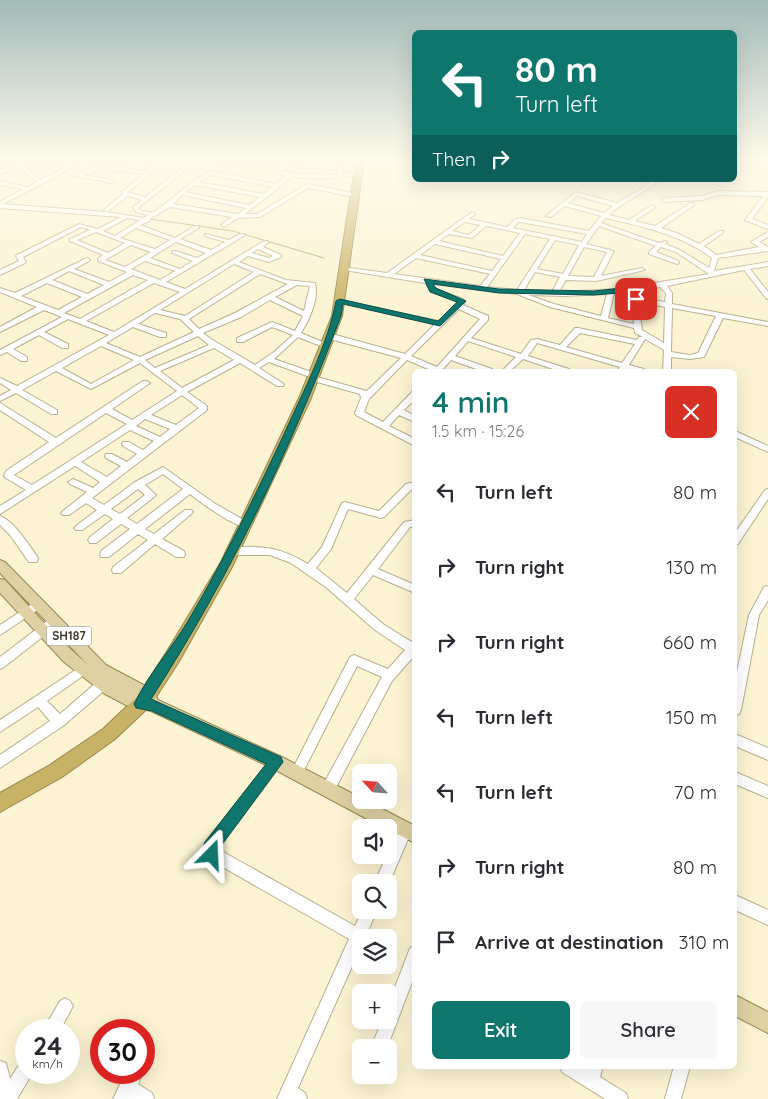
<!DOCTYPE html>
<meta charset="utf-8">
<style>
:root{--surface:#fff;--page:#f7f7f7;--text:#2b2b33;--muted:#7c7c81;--accent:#0f766e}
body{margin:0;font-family:Quicksand,sans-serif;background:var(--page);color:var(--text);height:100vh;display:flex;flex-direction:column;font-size:19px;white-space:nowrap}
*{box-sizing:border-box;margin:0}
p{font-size:16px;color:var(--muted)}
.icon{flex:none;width:28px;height:28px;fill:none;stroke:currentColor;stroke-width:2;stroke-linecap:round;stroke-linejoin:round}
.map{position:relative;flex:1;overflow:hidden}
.sheet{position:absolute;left:412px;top:369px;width:325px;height:700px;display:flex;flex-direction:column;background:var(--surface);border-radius:8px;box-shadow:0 5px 20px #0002}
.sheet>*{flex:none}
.guide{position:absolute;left:412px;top:30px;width:325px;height:152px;border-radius:8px;box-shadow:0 5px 20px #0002;background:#0f766e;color:#fff;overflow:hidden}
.needle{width:32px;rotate:296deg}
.controls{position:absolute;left:352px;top:764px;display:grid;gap:10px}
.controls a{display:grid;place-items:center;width:45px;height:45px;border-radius:8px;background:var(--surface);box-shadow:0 5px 20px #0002;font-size:25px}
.speed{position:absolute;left:15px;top:1019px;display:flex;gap:10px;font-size:25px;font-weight:700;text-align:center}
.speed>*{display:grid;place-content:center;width:65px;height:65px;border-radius:50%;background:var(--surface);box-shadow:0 5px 20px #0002;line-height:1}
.speed small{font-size:12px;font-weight:400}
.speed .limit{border:8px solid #d22;background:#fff;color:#111}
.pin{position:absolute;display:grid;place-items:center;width:42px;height:42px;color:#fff;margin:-21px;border-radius:10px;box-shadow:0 2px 8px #0006}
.me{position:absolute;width:55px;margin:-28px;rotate:21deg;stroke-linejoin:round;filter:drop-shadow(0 0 4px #0008)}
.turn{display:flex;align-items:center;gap:18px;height:105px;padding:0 20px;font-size:22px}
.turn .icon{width:65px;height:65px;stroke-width:2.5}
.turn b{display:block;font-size:35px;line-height:42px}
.then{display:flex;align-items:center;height:48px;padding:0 20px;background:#0003;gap:10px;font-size:19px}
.round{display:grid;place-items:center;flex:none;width:52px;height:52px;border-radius:8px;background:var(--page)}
.head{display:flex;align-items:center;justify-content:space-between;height:85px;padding:0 20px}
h1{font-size:30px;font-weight:600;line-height:38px;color:var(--accent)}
.action{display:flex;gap:10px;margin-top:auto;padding:10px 20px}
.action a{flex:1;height:58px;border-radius:8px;background:var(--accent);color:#fff;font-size:20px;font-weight:600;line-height:58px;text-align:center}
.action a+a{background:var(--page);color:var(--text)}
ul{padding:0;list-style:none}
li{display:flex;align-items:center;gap:15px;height:75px;padding:0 20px}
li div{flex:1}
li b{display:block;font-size:19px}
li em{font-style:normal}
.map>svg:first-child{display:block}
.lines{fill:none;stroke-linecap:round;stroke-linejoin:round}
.stream{stroke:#ad9c5e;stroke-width:1}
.minor-casing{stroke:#b7af90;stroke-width:2}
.major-casing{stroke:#978851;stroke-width:2}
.highway-casing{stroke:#978851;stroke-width:2}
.minor{fill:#fff;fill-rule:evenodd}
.major{fill:#ded1a3;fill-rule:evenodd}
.highway{fill:#c8b265;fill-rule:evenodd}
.route{fill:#0f766e;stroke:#0a4d48}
.labels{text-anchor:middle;stroke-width:5;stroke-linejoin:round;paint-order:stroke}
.shield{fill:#fff;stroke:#76746b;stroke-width:1}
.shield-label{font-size:12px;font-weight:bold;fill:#3c392c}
</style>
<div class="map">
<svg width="768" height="1099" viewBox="0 0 768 1099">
<rect width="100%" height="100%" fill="#fcf3d2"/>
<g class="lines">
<g class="stream">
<path d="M 19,205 L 99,212"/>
<path d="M 136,217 L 233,231 L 324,258"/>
</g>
<g class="minor-casing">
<g id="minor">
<path d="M 74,160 L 79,160 L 76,166 L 3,204 L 107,212 L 104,210 L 105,209 L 123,194 L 122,192 L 143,174 L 103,169 L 81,175 L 114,180 L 115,181 L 112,183 L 71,175 L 103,165 L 150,172 L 150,174 L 128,192 L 145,197 L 181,169 L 185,169 L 185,171 L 139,207 L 140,210 L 152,213 C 176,198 193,176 221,167 L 223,160 L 249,160 L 252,162 L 249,164 L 227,164 L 225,169 L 216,172 L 276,184 L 286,176 L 275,173 L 283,165 L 265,166 L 261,160 L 266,160 L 267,162 L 292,160 L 290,164 L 338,165 L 344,173 L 360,172 L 360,174 L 358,175 L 324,179 L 292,177 L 245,214 L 257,214 L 307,184 L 357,194 L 357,196 L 355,197 L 308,188 L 260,217 L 238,218 L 224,227 L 221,225 L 222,224 L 232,217 L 170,207 L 150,219 L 150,221 L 140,225 L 175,238 L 195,226 L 199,226 L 199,228 L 180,239 L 211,250 L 225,242 L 205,236 L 205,234 L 229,240 L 240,234 L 244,234 L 244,236 L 166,282 L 185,289 L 264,241 L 268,241 L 268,243 L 263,247 L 281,255 L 281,257 L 269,262 L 248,256 L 239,262 L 286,280 L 315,283 C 319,298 310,319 301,333 L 330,345 L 329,347 L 323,347 L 298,337 L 274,359 L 317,374 L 317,377 L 367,391 L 401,358 L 326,338 L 326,334 L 332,334 L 405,354 L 435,324 L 338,302 L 338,300 L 439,321 L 458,302 L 431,291 L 425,283 L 344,270 L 342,269 L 342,267 L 387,273 L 472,212 L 475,214 L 469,219 L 507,227 L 514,220 L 520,218 L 589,231 L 601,216 L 565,206 L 551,217 L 546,216 L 576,192 L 617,203 L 641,189 L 652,180 L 658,180 C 644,195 623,201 609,215 L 629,220 L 652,205 L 655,207 L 654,208 L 635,221 L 655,226 L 690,203 L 694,203 L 694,205 L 661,228 L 679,234 L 699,244 L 719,231 L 723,231 L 723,233 L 704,246 L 716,255 L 759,247 L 751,242 L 768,232 L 768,237 L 759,242 L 768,247 L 768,251 L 718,258 L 714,271 L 768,262 L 768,266 L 750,269 L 768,292 L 768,299 L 766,298 L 744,270 L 667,286 L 672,293 L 672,304 L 768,322 L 768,326 L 723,318 L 704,357 L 690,359 L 671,357 L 671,371 L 663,371 L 664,350 L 645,339 L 629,365 L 644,369 L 645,371 L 633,371 L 626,369 L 625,371 L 617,371 L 620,367 L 537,343 L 528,356 L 569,369 L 570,371 L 559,371 L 523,359 L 510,371 L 502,371 L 516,357 L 468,341 L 455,356 L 492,369 L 493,371 L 482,371 L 451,360 L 441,371 L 433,371 L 407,360 L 369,399 L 364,412 L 383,422 L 412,392 L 415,392 L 415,399 L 404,410 L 415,416 L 415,422 L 399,415 L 389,426 L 415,439 L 415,446 L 356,415 L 355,413 L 361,398 L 360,394 L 310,380 L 310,377 L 269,362 L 259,368 L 284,384 L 283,386 L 277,386 L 240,363 L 187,392 L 207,406 L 207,410 L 92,498 L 104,505 L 135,482 L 163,467 L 214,503 L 249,523 L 251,525 L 249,527 C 238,530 200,502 190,494 L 145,529 L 154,534 L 185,510 L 191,510 L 193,512 L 191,514 L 162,539 L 184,551 L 185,554 L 184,557 L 176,557 L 155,544 L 121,573 L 113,573 L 112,570 L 113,567 L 148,540 L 138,534 L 109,557 L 101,557 L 100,554 L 101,551 L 130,529 L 121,524 L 96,543 L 90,543 L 88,540 L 90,537 L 113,519 L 105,514 L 82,530 L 76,530 L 74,528 L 76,526 L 97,510 L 86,503 L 69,515 L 63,515 L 61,513 L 63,511 L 87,492 L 70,484 L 68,482 L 73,479 L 93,488 L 100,482 L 75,466 L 0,514 L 0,506 L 26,490 L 6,478 L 4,476 L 6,471 L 49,442 L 0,410 L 0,403 L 56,438 L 143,381 L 146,381 L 150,383 L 112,409 L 132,420 L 177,391 L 140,363 L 91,389 L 56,371 L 22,390 L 57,410 L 57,414 L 51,414 L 16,393 L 0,401 L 0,396 L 11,390 L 0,383 L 0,378 L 17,386 L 109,335 L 68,319 L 44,332 L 68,344 L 68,348 L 62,348 L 39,335 L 13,349 L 27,357 L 27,361 L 21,361 L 7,352 L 0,355 L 0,350 L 62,317 L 44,310 L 0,332 L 0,327 L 37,307 L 0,292 L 0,288 L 15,293 L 87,258 L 90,260 L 89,261 L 74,269 L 109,282 L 127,272 L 98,261 L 98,259 L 103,255 L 70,241 L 70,239 L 90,230 L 81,227 L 23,257 L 26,262 L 25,263 L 0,275 L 0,270 L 19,261 L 16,256 L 17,255 L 79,224 L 98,229 L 121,217 L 0,208 L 0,202 L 23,189 L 0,185 L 0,181 L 28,187 L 37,182 L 20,168 L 0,174 L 0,170 L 19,163 L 72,163 ZM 44,166 L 68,166 L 41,180 L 25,167 ZM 287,167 L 336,169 L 339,174 L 324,175 L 282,172 ZM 211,175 L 273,187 L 263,194 L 199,182 ZM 195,185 L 260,197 L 249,205 L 185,192 ZM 182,195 L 246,208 L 238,214 L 173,204 ZM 128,196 L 142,200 L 133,207 L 136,212 L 148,215 L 144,218 L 107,212 ZM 577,196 L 613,206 L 604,213 L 568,203 ZM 127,218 L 140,220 L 115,236 L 103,231 ZM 606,218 C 643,227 680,234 712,258 L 709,268 L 680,250 L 665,244 L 667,242 L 666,241 L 659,243 L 601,223 ZM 465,222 L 480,225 L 469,235 L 452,231 ZM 518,222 L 520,222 L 587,234 L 582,242 L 513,228 ZM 486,226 L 520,233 L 503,256 L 439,241 L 449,234 L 472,238 ZM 599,226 L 656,246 L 649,252 L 649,254 L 677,264 L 679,263 L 679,261 L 656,252 L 661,247 L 676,252 L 709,274 L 618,289 L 559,292 L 566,280 L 596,281 L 645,270 L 642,268 L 601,276 L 614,251 L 586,244 ZM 136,228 L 170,240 L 155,249 L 120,238 ZM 96,232 L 125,243 L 108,253 L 77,240 ZM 525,234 L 550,239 L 517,290 L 487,287 ZM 555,240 L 579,245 L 563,274 L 537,269 ZM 176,242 L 206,253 L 197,258 L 176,251 L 172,251 L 172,253 L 193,261 L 180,269 L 150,258 ZM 435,244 L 501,259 L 492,271 L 420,255 ZM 131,245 L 151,252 L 125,267 L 105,260 ZM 584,247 L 607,252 L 594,277 L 568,276 ZM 258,249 L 273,256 L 269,258 L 252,253 ZM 416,258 L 490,274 L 480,286 L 394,274 ZM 145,261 L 175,271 L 160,280 L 131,269 ZM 234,264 L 254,272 L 185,316 L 160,310 ZM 69,271 L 104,285 L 87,294 L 52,280 ZM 535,272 L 560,277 L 552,292 L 524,290 ZM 260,274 L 288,284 L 235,313 L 199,329 L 189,319 ZM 133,275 L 148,280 L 80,319 L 64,313 ZM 47,283 L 82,297 L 58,310 L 21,296 ZM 154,283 L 180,292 L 114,332 L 86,321 ZM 432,284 L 517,294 L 550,307 L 634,328 L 635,333 L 643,337 L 639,337 L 637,340 L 578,328 L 575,328 L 560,345 L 537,339 L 531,340 L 521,354 L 471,338 L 488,320 L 488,316 L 463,305 L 465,302 L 463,299 L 435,289 ZM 297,285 L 310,286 L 304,311 L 275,297 ZM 660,287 L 666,293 L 665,302 L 638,297 L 629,292 ZM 614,293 L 621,293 L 631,299 L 634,324 L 608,318 ZM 607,294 L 601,316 L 554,304 L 528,295 L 564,296 ZM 270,300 L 303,316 L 295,331 L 272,322 L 237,338 L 237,342 L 243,342 L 272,327 L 293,335 L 274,352 L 255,365 L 211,339 L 203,333 L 241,317 ZM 638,301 L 665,307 L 664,343 L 642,330 ZM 672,308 L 716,316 L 698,353 L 690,355 L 671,352 ZM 459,309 L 480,319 L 437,367 L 411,356 ZM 155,313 L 180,319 L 194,332 L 140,357 L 106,343 L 133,327 L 160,337 L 166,337 L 166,333 L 138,324 ZM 580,333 L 635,344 L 622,363 L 566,347 ZM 198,336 L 209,345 L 155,368 L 145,360 ZM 101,346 L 134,360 L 91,384 L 62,368 ZM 214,348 L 234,360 L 182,388 L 160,371 ZM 182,395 L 199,408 L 176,425 L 151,415 ZM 106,413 L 127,424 L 32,485 L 14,475 ZM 145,419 L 170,429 L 160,437 L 136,426 ZM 130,430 L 154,441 L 143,450 L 129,442 L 123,442 L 122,444 L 123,446 L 137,454 L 127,462 L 112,454 L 106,454 L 105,456 L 106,458 L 121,466 L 107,477 L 81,462 ZM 163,474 L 183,489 L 137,524 L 127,518 L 154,497 L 156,495 L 145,485 ZM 138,489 L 145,495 L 120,514 L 111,509 Z"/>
<path d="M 141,160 L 148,160 L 149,161 L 146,163 Z"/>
<path d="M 718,191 L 768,192 L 768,197 L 752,219 L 768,225 L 768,229 L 745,220 L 763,196 L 718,195 L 703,200 L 664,202 L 661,200 L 664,198 L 702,196 Z"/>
<path d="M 735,431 L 768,446 L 768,452 L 735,437 Z"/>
<path d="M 415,482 L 415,488 L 412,489 L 384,517 L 381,518 L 348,509 L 331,549 L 316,568 L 347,593 L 404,522 L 415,520 L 415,526 L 410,527 L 378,569 L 415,585 L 415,593 L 373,575 L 354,599 L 383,624 L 415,644 L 415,655 L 392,681 L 333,793 L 328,795 L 323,793 L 322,789 L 323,785 L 382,677 L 357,666 L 301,776 L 297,778 L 293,776 L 291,772 L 350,657 L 354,655 L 388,669 L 405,650 L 375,630 L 327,588 L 291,563 L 270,555 L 233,555 L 228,551 C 232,546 236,547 242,547 C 269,546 285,550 308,564 L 322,547 L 342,503 L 345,502 L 379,511 L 406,484 Z"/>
<path d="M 768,489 L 768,499 L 738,544 L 735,545 L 735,533 L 765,490 Z"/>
<path d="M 0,516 C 15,522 27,543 37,556 L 38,559 L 37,562 L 29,562 L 10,535 L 0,525 Z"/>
<path d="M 768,586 L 768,600 L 759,615 L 741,710 L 739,714 L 735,715 L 735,681 L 749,615 L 764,587 Z"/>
<path d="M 38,600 L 42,601 L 43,604 L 42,607 L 0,635 L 0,625 Z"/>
<path d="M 55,617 L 59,618 L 60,621 L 59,624 L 4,667 L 0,669 L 0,657 L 51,618 Z"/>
<path d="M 83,665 L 87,667 L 89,670 L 87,673 L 47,701 L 60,714 L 98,681 L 102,680 L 106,681 L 108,685 L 106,689 L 63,726 L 0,768 L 0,755 L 50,721 L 38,707 L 0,732 L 0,720 Z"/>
<path d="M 735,734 L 768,748 L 768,760 L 735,746 Z"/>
<path d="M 276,756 L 280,758 L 282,762 L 280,766 L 218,849 L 355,926 L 363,910 L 377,910 L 365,938 L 361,938 L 361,946 L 298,1088 L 305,1093 L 307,1099 L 277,1099 L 349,939 L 205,857 L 203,852 L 205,843 L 272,758 Z"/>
<path d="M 735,772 L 768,786 L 768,798 L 735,784 Z"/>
<path d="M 405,823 L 410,825 L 412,830 L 389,883 L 375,882 L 387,855 L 389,855 L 389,851 L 400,825 Z"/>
<path d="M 735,895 L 768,910 L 768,925 L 735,910 Z"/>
<path d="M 415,946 L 415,984 L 412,982 L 387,1048 L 371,1048 L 382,1020 L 389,1020 L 389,1003 L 410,948 Z"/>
<path d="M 65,998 L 70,1001 L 73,1006 L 60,1030 L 43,1030 L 60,1001 Z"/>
<path d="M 146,1042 L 152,1044 L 154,1050 L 150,1061 L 144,1063 L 144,1043 Z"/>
<path d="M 0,1061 L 6,1063 L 10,1079 L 20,1063 L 26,1061 L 26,1072 L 33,1072 L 17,1099 L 0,1099 Z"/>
<path d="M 560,1066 L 583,1066 L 586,1068 L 587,1066 L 603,1066 L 600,1077 L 626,1093 L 628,1099 L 605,1099 L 562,1072 Z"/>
<path d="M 674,1066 L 690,1066 L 681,1099 L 665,1099 Z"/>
<path d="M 126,1072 L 143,1072 L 138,1084 L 152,1093 L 154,1099 L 113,1099 Z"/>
</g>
</g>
<g class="major-casing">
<g id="major">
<path d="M 0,560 L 5,562 L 106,665 L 153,690 L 158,700 L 282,757 L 361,798 L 361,800 L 365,800 L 415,826 L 415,843 L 389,830 L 389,828 L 384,828 L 270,767 L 151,711 L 126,705 L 105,694 L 64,662 L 0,593 L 0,579 L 5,580 L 55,635 L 88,665 L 0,573 Z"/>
<path d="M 735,995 L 768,1012 L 768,1033 L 735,1016 Z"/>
</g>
</g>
<g class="highway-casing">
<path id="highway" d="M 356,160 L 364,160 L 342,316 L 311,398 L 232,567 L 178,663 L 150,706 L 115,739 L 62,777 L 0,812 L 0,793 L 50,765 L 103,729 L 138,696 L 166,653 L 221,562 L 299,398 L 332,316 Z"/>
</g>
<use href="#minor" class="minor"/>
<use href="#major" class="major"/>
<use href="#highway" class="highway"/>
</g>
<linearGradient id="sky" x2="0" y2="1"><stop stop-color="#a4bbb9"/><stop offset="0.51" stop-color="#fefaeb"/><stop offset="1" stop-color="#fefaeb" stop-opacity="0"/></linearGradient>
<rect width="768" height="314" fill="url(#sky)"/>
<path class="route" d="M 424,279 L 499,289 L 594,291 L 622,288 L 640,299 L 633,301 L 620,293 L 594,295 L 499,293 L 433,284 L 436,288 L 466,301 L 440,326 L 343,304 L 341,316 C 289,453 231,575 151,699 L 281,757 L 283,762 L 218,850 L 220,855 L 218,861 L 212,863 L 207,861 C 204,854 202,849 205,842 L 266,764 L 152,711 L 136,708 L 134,704 C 148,675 171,649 188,621 C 224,560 255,496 285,432 C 303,392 328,344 336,301 L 340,299 L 438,321 L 457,302 L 430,292 Z"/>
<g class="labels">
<rect class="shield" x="46.5" y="626.5" width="45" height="19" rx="4"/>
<g class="shield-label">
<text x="69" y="640">SH187</text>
</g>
</g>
</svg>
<div class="controls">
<a><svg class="needle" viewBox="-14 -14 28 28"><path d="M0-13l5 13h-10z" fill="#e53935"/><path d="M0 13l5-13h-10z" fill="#7c7c81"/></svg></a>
<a><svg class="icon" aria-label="sound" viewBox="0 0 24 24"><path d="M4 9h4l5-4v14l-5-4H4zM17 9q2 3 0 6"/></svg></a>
<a><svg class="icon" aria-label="search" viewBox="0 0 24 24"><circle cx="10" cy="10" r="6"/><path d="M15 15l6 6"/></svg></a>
<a><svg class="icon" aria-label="layers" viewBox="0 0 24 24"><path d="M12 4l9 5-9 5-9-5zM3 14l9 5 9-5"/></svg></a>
<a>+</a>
<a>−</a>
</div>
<div class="speed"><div>24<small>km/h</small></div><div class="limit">30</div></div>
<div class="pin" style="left:636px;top:299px;background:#d93025"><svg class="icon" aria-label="arrive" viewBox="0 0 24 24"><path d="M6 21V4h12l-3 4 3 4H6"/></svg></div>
<svg class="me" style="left:212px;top:855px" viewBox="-20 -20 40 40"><path d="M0-17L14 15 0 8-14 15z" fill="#0f766e" stroke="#fff" stroke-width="4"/></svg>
<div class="guide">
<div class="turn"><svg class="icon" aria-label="left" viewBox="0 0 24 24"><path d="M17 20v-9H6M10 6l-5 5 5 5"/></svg><div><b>80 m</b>Turn left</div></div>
<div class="then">Then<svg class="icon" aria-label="right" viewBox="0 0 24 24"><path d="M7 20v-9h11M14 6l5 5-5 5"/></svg></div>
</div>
<section class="sheet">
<div class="head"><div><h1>4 min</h1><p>1.5 km · 15:26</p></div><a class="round" style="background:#d93025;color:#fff"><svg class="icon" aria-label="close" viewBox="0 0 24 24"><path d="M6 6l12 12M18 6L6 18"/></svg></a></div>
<ul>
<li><svg class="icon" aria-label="left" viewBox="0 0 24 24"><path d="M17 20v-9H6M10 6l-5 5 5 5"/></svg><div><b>Turn left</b></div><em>80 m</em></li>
<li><svg class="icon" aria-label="right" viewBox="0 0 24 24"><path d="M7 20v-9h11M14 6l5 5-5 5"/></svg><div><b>Turn right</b></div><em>130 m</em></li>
<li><svg class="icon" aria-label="right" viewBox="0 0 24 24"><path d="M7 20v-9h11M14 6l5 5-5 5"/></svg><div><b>Turn right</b></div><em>660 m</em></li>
<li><svg class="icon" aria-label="left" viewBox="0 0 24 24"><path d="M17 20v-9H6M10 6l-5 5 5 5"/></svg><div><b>Turn left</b></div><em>150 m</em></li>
<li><svg class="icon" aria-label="left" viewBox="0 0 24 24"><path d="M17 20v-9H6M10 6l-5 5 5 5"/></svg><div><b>Turn left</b></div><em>70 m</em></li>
<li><svg class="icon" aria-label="right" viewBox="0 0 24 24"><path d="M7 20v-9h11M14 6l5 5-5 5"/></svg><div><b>Turn right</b></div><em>80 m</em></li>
<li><svg class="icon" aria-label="arrive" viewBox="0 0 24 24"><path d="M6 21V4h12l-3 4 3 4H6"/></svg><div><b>Arrive at destination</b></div><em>310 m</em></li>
</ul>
<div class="action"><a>Exit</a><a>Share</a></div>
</section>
</div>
